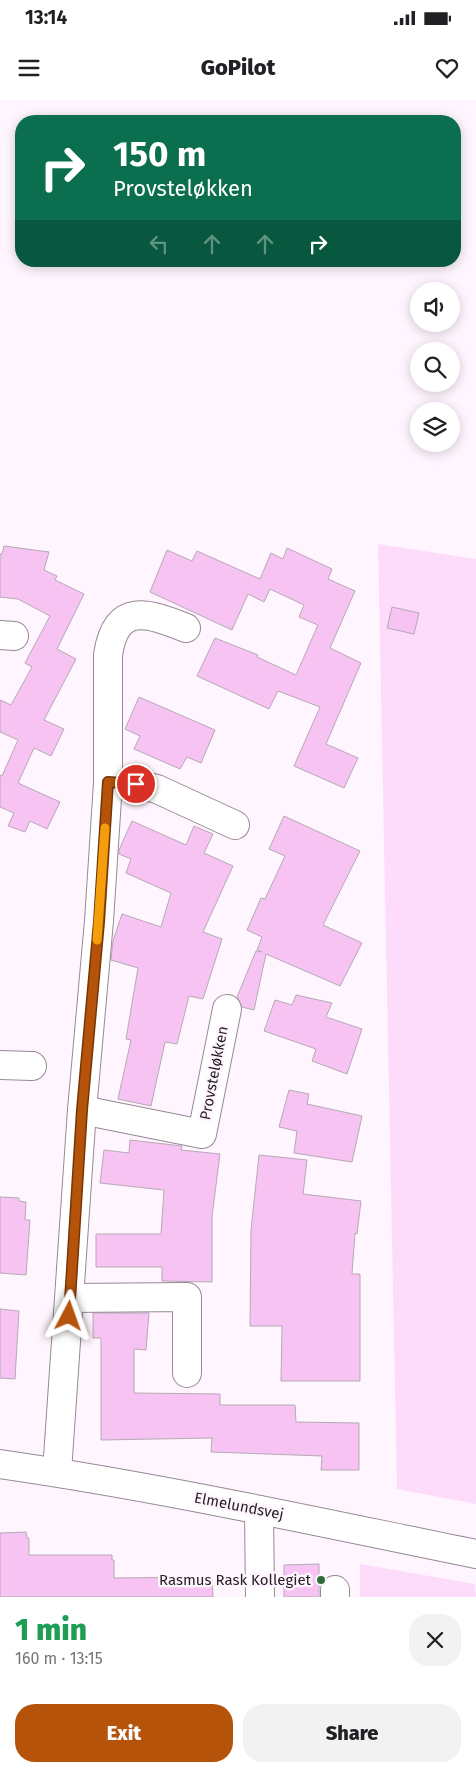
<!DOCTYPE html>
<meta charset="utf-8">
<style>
:root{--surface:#fff;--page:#f2f2f2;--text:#202124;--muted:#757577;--accent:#b45309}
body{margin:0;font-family:"Fira Sans",sans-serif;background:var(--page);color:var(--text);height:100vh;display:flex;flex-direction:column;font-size:19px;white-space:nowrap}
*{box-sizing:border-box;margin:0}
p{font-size:16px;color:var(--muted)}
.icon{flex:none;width:28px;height:28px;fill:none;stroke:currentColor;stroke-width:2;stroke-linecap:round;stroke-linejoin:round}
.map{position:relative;height:1497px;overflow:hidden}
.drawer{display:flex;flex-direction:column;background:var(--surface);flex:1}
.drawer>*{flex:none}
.top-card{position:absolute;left:15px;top:15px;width:446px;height:152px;border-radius:20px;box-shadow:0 2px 12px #0003;background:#0b6e4f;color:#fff;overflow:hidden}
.fabs{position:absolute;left:410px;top:182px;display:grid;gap:10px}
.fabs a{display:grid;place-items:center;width:50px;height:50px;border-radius:50%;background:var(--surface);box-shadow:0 2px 12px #0003;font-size:25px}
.pin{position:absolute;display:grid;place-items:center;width:42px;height:42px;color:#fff;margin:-21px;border:2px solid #fff;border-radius:50%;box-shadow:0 1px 5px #0007}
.me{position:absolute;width:55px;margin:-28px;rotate:4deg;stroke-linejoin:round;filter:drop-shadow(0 0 4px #0008)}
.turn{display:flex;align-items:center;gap:18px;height:105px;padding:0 15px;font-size:22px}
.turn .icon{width:65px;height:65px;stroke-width:2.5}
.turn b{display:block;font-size:35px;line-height:42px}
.lanes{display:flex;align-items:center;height:48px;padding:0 15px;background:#0003;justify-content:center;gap:25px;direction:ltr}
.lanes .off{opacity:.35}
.round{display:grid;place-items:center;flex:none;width:52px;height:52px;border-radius:20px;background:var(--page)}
.summary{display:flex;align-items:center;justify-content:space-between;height:85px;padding:0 15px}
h1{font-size:30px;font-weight:800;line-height:38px;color:#1e9e55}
.primary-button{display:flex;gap:10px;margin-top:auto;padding:10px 15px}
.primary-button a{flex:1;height:58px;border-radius:20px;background:var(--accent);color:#fff;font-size:20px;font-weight:800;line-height:58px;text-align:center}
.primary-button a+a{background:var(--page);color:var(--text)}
.status{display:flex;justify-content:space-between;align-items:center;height:35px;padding:0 25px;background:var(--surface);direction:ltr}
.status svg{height:14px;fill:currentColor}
header{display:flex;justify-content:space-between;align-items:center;height:65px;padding:0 15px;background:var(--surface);font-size:22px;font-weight:800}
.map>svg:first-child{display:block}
.green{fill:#fddcfb}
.building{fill:#f6c3f3;stroke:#b5aab4}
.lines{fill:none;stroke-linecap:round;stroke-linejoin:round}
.minor-casing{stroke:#948a94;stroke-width:30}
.minor{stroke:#fff;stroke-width:28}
.route-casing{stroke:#753606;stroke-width:12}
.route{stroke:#b45309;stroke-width:9}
.slow{stroke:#f59e0b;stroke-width:9}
.poi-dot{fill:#2a6d38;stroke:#fff5fe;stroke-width:2}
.labels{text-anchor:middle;stroke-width:5;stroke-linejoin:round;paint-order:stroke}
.street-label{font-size:15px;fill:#231f23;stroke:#fff5fe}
.poi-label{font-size:15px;fill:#231f23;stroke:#fff5fe;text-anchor:end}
</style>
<div class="status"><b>13:14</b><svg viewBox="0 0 49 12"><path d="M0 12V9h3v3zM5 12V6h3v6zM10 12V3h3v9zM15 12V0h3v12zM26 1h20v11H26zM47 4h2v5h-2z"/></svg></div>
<header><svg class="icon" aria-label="menu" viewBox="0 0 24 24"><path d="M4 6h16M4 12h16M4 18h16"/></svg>GoPilot<svg class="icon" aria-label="heart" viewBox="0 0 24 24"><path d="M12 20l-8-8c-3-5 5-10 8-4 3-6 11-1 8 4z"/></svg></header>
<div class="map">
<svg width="476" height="1497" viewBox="0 0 476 1497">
<rect width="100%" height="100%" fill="#fff5fe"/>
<g class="green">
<path d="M 378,444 L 476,459 L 476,1404 L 397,1389 Z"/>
<path d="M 360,1464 L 475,1484 L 476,1497 L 360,1497 Z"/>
</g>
<g class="building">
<path d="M 4,446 L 49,452 L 44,470 L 57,476 L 55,480 L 84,494 L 57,549 L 76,559 L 44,620 L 64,629 L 51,656 L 34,648 L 18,683 L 60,702 L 47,729 L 30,721 L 25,732 L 8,726 L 14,713 L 0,707 L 0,675 L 2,676 L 18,640 L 0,632 L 0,600 L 11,605 L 32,567 L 25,563 L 50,516 L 18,499 L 0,497 L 0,454 L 2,454 Z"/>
<path d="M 287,448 L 332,469 L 328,479 L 355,491 L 330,548 L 361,563 L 326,644 L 358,658 L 344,688 L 294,666 L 320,607 L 278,591 L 269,609 L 197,576 L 215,538 L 258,555 L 257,557 L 296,575 L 318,525 L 299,517 L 304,505 L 270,489 L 264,502 L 248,494 L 232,530 L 150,492 L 167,450 L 192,461 L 197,451 L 260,479 L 271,453 L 283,459 Z"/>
<path d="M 392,507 L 419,513 L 414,534 L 387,528 Z"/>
<path d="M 139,597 L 215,630 L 201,663 L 187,657 L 180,669 L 134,649 L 140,636 L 125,629 Z"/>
<path d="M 284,716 L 360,751 L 323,825 L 362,843 L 340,886 L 266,854 L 254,910 L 242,907 L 237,897 L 256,851 L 262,852 L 257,850 L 262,837 L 247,830 L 261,798 L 265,799 L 285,756 L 269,749 Z"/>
<path d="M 132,721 L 186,745 L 194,726 L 213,734 L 204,753 L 233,766 L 203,832 L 222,839 L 203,899 L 189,896 L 177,944 L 165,942 L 151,1006 L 118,999 L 131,940 L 126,939 L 138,868 L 111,860 L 113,841 L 122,814 L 161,827 L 171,793 L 126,773 L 131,759 L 119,754 L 119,750 Z"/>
<path d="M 296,895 L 332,903 L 326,917 L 362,929 L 347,974 L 312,961 L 316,949 L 264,931 L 275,900 L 292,905 Z"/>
<path d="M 289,990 L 309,994 L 307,1004 L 362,1016 L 352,1062 L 294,1053 L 297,1031 L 279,1027 Z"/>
<path d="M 130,1040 L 182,1046 L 181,1050 L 220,1054 L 212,1116 L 212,1182 L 162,1181 L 162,1167 L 96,1167 L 96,1134 L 161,1134 L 164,1090 L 100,1083 L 104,1050 L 129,1053 Z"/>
<path d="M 259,1055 L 307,1060 L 303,1094 L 361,1101 L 357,1134 L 355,1133 L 352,1174 L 360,1174 L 360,1281 L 281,1281 L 282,1226 L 250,1226 L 251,1130 Z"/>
<path d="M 0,1097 L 19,1098 L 19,1101 L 26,1102 L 25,1120 L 30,1120 L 26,1175 L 0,1173 Z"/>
<path d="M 0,1209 L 19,1211 L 15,1279 L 0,1278 Z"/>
<path d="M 93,1213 L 149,1213 L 146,1250 L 134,1249 L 134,1293 L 220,1294 L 220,1305 L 295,1305 L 296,1322 L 359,1323 L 359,1370 L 321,1370 L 322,1356 L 211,1352 L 212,1338 L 101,1340 L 101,1238 L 93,1238 Z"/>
<path d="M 26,1432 L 27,1438 L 29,1438 L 29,1455 L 112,1455 L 112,1460 L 114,1460 L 114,1478 L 212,1477 L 213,1497 L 0,1497 L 0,1433 Z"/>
<path d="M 319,1464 L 319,1497 L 284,1497 L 284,1465 Z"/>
</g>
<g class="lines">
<g class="minor-casing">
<g id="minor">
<path d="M 0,535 L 14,536"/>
<path d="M 108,683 L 136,684 L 157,689 L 235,725"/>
<path d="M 0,965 L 32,966"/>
<path d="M 82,1010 L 202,1034 L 227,909"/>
<path d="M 70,1198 L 187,1197 L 187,1273"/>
<path d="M 0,1364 C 160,1387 318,1422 476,1454"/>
<path d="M 57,1372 L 82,1010 L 99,821 L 108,683 L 108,555 C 116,501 148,513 186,528"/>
<path d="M 259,1410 L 260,1497"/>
<path d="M 335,1490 L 335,1497"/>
</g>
</g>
<use href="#minor" class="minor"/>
</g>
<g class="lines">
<g class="route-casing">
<path id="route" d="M 69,1216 L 82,1010 L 99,822 L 108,682 L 136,684"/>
</g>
<use href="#route" class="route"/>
<path class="slow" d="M 97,840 L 105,728"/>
</g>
<circle class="poi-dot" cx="321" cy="1480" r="5"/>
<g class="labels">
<g class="street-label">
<text transform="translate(214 973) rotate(-79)" y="5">Provsteløkken</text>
<text transform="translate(239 1406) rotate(11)" y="5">Elmelundsvej</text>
</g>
<g class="poi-label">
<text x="311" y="1485">Rasmus Rask Kollegiet</text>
</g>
</g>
</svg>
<div class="fabs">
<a><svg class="icon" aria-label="sound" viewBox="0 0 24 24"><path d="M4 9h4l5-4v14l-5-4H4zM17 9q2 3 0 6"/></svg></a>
<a><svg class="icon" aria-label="search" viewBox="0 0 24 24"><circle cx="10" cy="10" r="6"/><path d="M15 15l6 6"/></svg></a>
<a><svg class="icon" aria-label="layers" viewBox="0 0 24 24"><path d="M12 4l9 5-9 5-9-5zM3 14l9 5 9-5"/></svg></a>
</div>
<div class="pin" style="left:136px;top:684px;background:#d93025"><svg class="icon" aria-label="arrive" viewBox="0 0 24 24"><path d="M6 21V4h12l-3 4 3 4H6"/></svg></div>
<svg class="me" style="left:69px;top:1216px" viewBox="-20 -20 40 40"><path d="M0-17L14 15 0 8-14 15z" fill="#b45309" stroke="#fff" stroke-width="4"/></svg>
<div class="top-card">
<div class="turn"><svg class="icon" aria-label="right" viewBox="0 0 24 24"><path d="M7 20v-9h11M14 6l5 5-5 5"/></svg><div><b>150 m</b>Provsteløkken</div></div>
<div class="lanes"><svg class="icon off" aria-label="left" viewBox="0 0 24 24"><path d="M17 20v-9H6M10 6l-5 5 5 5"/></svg><svg class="icon off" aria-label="ahead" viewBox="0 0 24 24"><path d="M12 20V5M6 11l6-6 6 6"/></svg><svg class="icon off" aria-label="ahead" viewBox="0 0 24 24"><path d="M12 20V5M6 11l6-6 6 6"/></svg><svg class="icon" aria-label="right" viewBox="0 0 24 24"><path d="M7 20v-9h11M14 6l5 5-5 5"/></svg></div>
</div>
</div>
<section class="drawer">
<div class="summary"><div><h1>1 min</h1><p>160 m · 13:15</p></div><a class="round"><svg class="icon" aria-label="close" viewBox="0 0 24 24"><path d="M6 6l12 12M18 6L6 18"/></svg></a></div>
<div class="primary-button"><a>Exit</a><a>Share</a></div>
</section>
